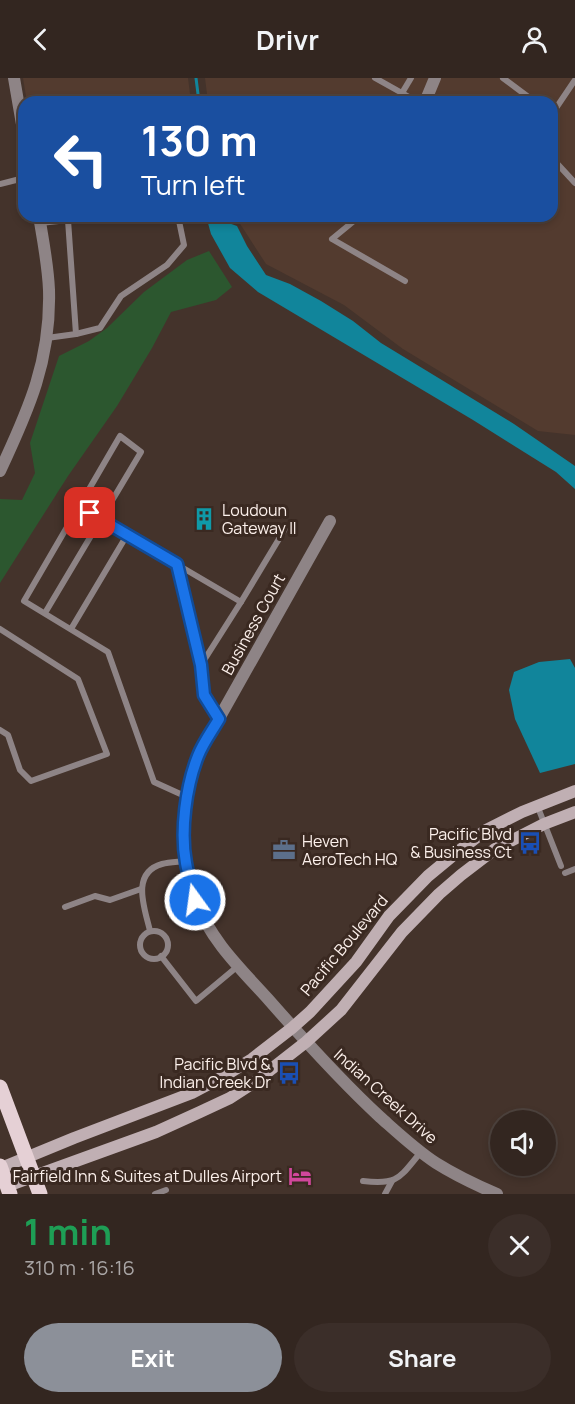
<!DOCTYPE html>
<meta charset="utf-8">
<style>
:root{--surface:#332620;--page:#3b2e29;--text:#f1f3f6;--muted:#a9a5a5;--line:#4e433e;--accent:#8c9099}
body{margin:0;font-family:Manrope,sans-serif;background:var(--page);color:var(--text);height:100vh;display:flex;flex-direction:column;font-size:22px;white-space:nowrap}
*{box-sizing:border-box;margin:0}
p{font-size:20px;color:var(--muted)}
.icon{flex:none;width:33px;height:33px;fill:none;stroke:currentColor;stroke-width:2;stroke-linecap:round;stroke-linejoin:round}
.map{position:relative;height:1116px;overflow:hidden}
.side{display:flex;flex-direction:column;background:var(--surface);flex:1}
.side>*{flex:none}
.hud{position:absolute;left:18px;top:18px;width:540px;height:126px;border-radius:18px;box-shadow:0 3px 9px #0003,0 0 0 2px var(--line);background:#1a4fa0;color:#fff;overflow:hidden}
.tools{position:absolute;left:490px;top:1032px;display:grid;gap:12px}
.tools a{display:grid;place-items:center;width:66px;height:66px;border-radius:50%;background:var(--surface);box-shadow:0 3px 9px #0003,0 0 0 2px var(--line);font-size:30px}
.pin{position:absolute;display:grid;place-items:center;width:51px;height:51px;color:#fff;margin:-26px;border-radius:12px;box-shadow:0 3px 9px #0006}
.me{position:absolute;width:66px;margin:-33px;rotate:346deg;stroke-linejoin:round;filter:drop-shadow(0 0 4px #0008)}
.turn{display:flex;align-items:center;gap:21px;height:126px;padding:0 24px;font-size:27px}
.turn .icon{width:78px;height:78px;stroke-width:2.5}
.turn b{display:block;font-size:42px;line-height:51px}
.round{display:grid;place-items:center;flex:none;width:63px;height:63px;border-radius:32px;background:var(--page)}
.overview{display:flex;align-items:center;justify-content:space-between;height:102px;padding:0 24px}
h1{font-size:36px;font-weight:700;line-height:45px;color:#1e9e55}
.primary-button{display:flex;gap:12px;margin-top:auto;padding:12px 24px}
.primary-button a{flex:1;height:69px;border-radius:36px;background:var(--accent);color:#fff;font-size:24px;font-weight:700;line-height:69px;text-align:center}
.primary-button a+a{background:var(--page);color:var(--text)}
header{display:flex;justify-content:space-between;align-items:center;height:78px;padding:0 24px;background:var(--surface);font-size:27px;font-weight:700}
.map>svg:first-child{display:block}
.built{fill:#533b2f}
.green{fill:#2c572f}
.water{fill:#11859b}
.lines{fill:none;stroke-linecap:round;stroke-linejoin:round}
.stream{stroke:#11859b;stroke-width:3}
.lane{stroke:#8e8486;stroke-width:6}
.street{stroke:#8e8486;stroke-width:12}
.secondary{stroke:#c0afb3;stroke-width:12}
.primary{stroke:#e5d0d5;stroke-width:15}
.route-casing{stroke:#114b97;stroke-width:15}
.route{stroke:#1a73e8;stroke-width:10}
.labels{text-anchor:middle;stroke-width:6;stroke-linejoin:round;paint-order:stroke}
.poi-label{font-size:16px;fill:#fcf0eb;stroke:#3a2921;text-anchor:end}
.street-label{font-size:16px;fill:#fcf0eb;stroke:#3a2921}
</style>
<header><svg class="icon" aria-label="back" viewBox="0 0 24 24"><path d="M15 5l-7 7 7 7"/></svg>Drivr<svg class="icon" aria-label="person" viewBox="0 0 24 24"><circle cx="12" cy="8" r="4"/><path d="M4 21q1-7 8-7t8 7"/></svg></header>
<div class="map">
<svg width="575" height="1116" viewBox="0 0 575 1116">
<rect width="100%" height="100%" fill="#44332b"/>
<g class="built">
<path d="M 23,0 L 188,0 L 191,24 L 27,24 Z"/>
<path d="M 205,0 L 575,0 L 575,357 L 538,353 L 403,271 L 344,227 L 266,186 L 235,138 L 552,138 L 552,24 L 208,24 Z"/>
</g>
<path class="green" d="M 209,173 L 232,209 L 216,222 L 171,234 L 152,270 L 117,328 L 68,398 L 0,505 L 0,421 L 22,422 L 35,395 L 30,365 L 59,278 L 89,263 L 107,250 L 144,214 L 187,182 Z"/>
<g class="water">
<path d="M 206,138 L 218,138 L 220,142 L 237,148 L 247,168 L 266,197 L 290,206 L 321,223 L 353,243 L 381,265 L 514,346 L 575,388 L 575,411 L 556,394 L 473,342 L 258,214 L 230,190 L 211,156 Z"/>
<path d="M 570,581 L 575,590 L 575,686 L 540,695 L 515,641 L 509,612 L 514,594 L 539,584 Z"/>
</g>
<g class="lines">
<path class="stream" d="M 196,0 L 199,24"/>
<g class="lane">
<path d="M 375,0 L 418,24"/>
<path d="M 503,0 L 535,24"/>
<path d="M 402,15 L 411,0"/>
<path d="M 552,36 L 575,2"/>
<path d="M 552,80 L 575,105"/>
<path d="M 0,106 L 24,100"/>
<path d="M 360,138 L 332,161 L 405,203"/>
<path d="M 40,145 L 68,142 L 89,138"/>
<path d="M 76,256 L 100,250 L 121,218 L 167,187 L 184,167 L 178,138"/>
<path d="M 47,260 L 76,256 L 68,142"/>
<path d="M 79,429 L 241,524"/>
<path d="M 177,486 L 201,587 L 204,617 L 218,641"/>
<path d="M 45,535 L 141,374 L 120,358 L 24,523 L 108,574 L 154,704 L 187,719"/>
<path d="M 0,551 L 78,601 L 107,676 L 31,703 L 20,692 L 8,657 L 0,652"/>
<path d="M 71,551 L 127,457"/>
<path d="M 201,587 L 241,524 L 285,451"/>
<path d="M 537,727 L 561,788"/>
<path d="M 565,795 L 575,791"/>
<path d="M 65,829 L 95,818 L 110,822 L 141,811"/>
<path d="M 150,853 C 145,831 130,795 162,786 C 169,784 178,784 186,783"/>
<circle cx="154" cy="867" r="14"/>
<path d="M 161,878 L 196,923 L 238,888"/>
<path d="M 363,1103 C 399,1107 399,1100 421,1074"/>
<path d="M 155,1116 L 166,1112"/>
<path d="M 385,1116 L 392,1103"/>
</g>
<g class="street">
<path d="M 14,0 L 24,58"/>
<path d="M 425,24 L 435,0"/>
<path d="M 0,393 C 29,331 51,282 49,212 C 48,187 43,162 39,138"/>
<path d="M 330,443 L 199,676 C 182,723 178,776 196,823 C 211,863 240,890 268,921 C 304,962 340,1002 380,1039 C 398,1055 416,1072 436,1085 C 455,1097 476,1107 497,1116"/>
</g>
<g class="secondary">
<path d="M 1,1090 L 74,1060 L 192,1015 L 226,997 L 252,981 L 292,950 L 310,934 L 356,884 L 389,838 L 428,798 L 451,779 L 486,752 L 522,734 L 575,713"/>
<path d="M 7,1108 L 156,1054 L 200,1034 L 230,1020 L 256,1003 L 306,964 L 341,932 L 402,854 L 439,816 L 461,797 L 495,771 L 544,746 L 575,734"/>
</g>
<g class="primary">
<path d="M 0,1009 L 40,1116"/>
<path d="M 0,1088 L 10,1116"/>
</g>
</g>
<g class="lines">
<g class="route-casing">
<path id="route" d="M 90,435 L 177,486 L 201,587 L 204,617 L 219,641 C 212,653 203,665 198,678 C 186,708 180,753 186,785 C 188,797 192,809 195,822"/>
</g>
<use href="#route" class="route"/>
</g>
<defs>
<g id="building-bare" transform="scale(1.8)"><path d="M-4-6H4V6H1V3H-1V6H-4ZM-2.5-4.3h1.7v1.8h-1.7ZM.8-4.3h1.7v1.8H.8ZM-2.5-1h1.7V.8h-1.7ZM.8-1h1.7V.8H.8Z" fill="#0f9aa8" stroke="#3a2921" stroke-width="2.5" paint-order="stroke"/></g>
<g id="bus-bare" transform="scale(1.8)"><path d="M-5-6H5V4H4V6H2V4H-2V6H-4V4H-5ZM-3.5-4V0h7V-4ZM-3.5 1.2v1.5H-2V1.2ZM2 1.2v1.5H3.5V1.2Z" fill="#1a4fb4" stroke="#3a2921" stroke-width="2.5" paint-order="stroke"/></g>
<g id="office-bare" transform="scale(1.8)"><path d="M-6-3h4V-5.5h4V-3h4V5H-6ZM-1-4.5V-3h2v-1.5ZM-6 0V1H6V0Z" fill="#5c6f8a" stroke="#3a2921" stroke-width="2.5" paint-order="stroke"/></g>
<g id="hotel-bare" transform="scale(1.8)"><path d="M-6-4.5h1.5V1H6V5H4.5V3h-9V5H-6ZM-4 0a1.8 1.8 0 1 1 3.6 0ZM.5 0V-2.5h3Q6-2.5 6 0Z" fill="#d1479c" stroke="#3a2921" stroke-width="2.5" paint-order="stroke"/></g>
</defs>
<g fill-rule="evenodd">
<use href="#building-bare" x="204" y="441"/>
<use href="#bus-bare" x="530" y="765"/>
<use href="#office-bare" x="284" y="772"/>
<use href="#bus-bare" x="289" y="995"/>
<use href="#hotel-bare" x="300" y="1098"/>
</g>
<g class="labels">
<g class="poi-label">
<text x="222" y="438" text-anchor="start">Loudoun<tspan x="222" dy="18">Gateway II</tspan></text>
<text x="512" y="762">Pacific Blvd<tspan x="512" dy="18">&amp; Business Ct</tspan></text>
<text x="302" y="769" text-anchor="start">Heven<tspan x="302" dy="18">AeroTech HQ</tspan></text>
<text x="271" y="992">Pacific Blvd &amp;<tspan x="271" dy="18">Indian Creek Dr</tspan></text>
<text x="282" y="1104">Fairfield Inn &amp; Suites at Dulles Airport</text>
</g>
<g class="street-label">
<text transform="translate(253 546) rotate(-61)" y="6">Business Court</text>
<text transform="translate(344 867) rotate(-50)" y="6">Pacific Boulevard</text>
<text transform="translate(386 1018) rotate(42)" y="6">Indian Creek Drive</text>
</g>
</g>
</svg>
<div class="tools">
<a><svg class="icon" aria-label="sound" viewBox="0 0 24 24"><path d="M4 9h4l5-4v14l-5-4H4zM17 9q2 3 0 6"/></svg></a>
</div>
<div class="pin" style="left:90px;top:435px;background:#d93025"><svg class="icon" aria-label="arrive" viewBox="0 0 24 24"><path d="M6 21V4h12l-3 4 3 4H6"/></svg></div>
<svg class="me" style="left:195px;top:822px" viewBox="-20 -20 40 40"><circle r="17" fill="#1a73e8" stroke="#fff" stroke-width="3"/><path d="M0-11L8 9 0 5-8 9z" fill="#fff"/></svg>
<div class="hud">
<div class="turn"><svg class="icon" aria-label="left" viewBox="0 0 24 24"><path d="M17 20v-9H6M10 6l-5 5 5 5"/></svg><div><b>130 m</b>Turn left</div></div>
</div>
</div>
<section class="side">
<div class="overview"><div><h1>1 min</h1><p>310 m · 16:16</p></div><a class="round"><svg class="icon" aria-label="close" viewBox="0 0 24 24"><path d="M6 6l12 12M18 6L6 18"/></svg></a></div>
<div class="primary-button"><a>Exit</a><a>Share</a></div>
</section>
